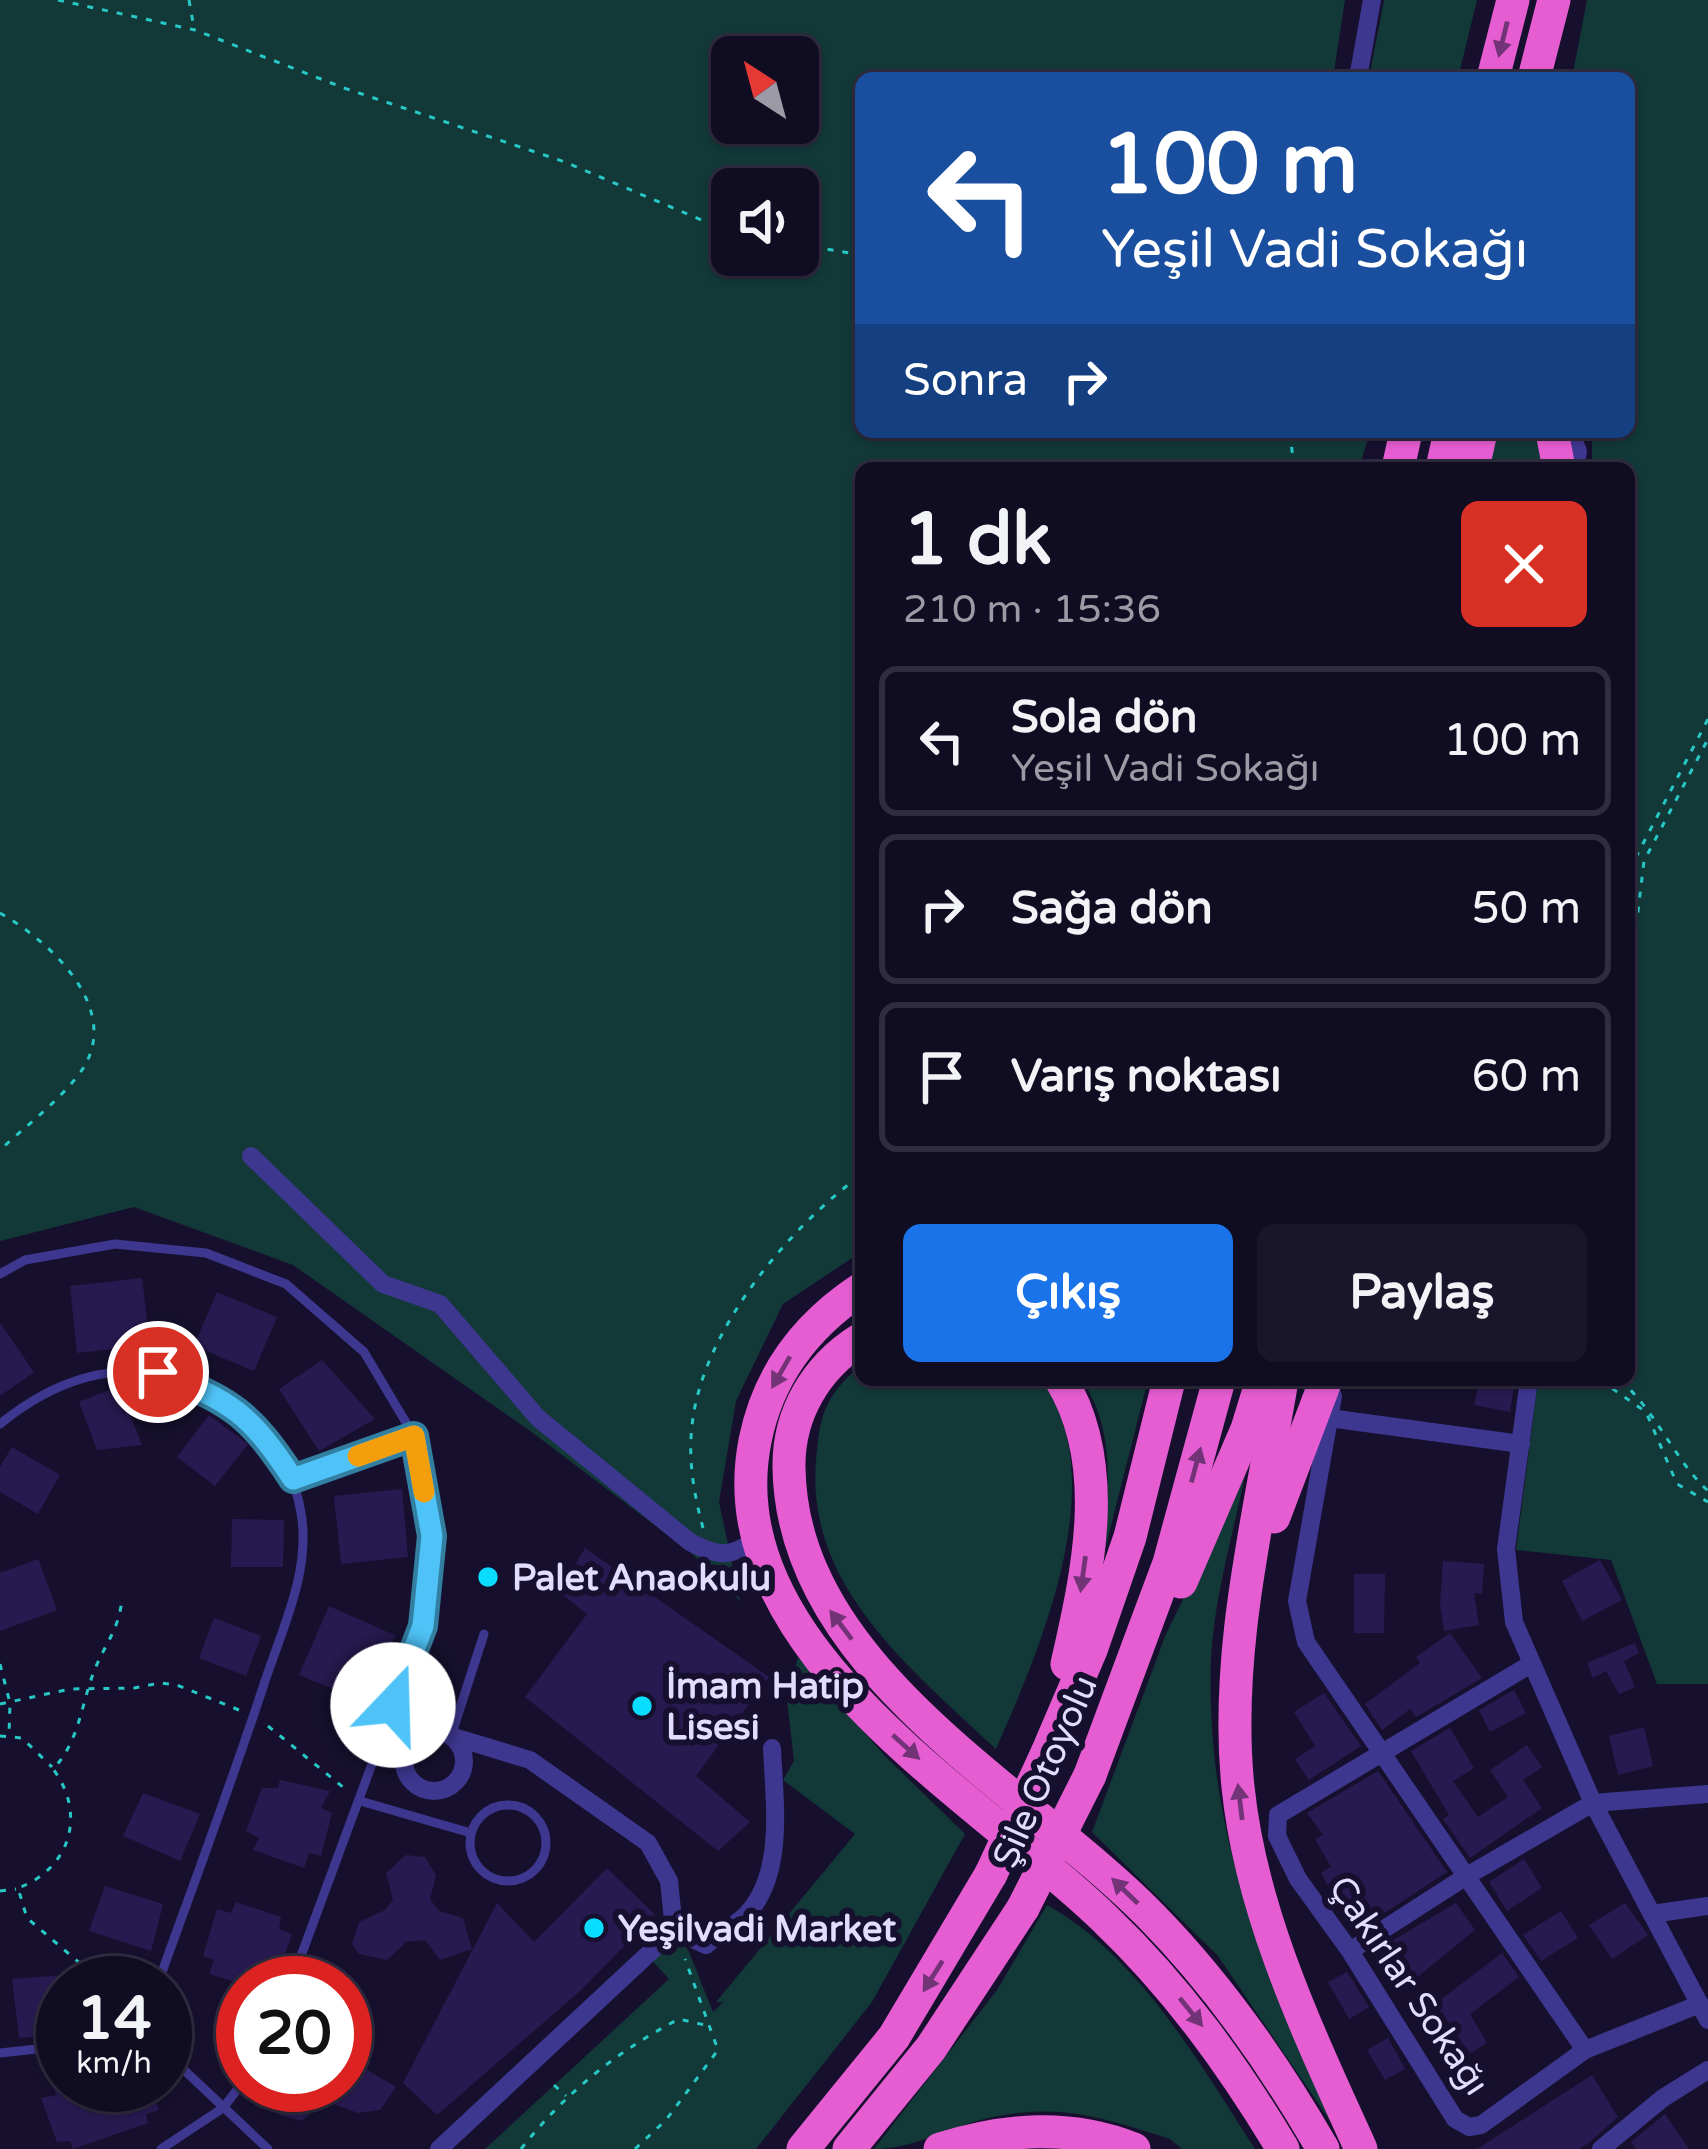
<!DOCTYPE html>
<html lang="tr">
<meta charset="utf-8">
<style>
:root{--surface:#100c22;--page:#19152a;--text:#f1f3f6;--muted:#9c9ba5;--line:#302c40;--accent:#1a73e8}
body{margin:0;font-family:"Varela Round",sans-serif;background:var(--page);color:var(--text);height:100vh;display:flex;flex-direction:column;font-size:45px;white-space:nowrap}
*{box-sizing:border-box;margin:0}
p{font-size:39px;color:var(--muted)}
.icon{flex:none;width:66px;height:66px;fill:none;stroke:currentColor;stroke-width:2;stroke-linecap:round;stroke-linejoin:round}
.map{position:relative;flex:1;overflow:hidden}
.drawer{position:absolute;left:855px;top:462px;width:780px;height:924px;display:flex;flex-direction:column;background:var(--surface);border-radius:18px;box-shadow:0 3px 9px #0004,0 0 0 3px var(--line)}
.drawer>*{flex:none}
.top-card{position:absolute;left:855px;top:72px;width:780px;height:366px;border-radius:18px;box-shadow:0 3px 9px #0004,0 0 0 3px var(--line);background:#1a4fa0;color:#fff;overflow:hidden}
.needle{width:78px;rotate:324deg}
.fabs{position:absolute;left:711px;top:36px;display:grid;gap:24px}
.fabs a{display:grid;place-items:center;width:108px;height:108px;border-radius:18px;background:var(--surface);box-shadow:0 3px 9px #0004,0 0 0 3px var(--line);font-size:60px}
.speed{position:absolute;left:36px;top:1956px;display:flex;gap:24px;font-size:60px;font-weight:700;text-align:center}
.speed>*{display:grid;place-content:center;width:156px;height:156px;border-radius:50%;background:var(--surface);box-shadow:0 3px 9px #0004,0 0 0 3px var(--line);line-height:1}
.speed small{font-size:30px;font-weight:400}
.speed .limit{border:18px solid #d22;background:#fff;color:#111}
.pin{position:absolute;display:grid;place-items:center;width:102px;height:102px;color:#fff;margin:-51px;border:6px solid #fff;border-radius:50%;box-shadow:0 3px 12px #0007}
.me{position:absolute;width:132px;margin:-66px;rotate:21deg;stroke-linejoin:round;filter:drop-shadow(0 0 9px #0008)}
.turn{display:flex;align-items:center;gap:42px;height:252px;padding:0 48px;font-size:54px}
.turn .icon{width:156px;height:156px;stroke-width:2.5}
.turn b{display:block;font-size:84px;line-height:102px}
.then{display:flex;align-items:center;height:114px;padding:0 48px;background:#0003;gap:24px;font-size:45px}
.round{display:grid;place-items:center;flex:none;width:126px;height:126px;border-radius:18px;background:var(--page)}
.overview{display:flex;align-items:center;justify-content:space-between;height:204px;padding:0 48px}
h1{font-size:72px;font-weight:700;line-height:90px}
.primary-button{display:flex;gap:24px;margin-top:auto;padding:24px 48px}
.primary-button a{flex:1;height:138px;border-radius:18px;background:var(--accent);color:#fff;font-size:48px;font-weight:700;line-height:138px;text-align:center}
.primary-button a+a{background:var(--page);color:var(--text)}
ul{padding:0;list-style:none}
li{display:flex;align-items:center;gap:36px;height:150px;margin:0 24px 18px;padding:0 24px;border:6px solid var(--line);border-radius:18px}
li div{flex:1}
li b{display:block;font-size:45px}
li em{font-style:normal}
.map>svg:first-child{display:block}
.green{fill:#123838;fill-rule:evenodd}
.building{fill:#271a50}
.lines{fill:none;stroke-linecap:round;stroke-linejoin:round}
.path{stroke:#27c8c5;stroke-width:3;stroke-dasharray:6 9;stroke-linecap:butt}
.service{stroke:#3e3790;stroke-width:9}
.minor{stroke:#3e3790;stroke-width:18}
.trunk{stroke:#e55dd0;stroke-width:33}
.trunk-bridge{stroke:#e55dd0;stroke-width:33}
.oneway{fill:#733377}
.route-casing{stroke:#337fa1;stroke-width:30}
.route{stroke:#4fc3f7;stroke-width:21}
.slow{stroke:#f59e0b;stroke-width:21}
.poi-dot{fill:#08dcff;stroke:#16102e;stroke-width:4.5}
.labels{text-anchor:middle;stroke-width:12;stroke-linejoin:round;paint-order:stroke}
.poi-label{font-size:36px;font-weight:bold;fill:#e2dcff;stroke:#16102e;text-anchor:start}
.street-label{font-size:36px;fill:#e2dcff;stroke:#16102e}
</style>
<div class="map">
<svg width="1708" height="2149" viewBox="0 0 1708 2149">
<rect width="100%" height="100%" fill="#16102e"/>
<g class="green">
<path d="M 0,0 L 1345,0 L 1333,78 L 861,78 L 861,432 L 1370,432 L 1359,468 L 861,468 L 861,1252 L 783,1304 L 736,1401 L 719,1502 L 740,1601 L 690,1552 L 533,1433 L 293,1265 L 134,1207 L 0,1241 ZM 732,57 L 798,57 L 798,123 L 732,123 ZM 732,189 L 798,189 L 798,255 L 732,255 Z"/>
<path d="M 1384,0 L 1477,0 L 1458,78 L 1369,78 Z"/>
<path d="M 1587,0 L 1708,0 L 1708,1684 L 1657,1684 L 1611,1560 L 1516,1550 L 1538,1380 L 1629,1380 L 1629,468 L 1592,468 L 1592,432 L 1629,432 L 1629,78 L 1572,78 Z"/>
<path d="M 1506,432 L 1537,432 L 1543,440 L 1542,468 L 1482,468 L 1486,448 Z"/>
<path d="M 861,1365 L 861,1380 L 1041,1380 C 1115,1478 1039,1651 996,1749 C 913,1671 805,1586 816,1461 C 820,1414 824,1397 861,1365 Z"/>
<path d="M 1082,1380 L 1148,1380 L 1100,1569 C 1107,1503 1120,1438 1082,1380 Z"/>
<path d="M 1246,1470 C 1234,1531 1214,1597 1211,1659 C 1205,1839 1267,1971 1337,2131 L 1218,1956 L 1092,1832 L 1166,1634 Z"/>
<path d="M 798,1657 L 885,1756 L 965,1834 L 872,2002 L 756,2149 L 485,2149 L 669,1979 L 648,1956 L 674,1930 L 689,1952 L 713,2012 L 723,2002 L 716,2002 L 855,1834 L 783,1780 L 794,1761 L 787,1700 Z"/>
<path d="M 1047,1905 C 1137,1954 1201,2065 1255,2149 L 1182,2149 L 1170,2139 C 1102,2118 1065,2103 993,2117 C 952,2125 916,2149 874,2149 L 997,1990 Z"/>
</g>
<g class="building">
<path d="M 142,1278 L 150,1345 L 77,1353 L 70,1286 Z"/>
<path d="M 217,1292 L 277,1317 L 254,1371 L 194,1346 Z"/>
<path d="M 0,1323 L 34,1372 L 0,1396 Z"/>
<path d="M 322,1360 L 375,1419 L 319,1451 L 279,1389 Z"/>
<path d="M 1480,1380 L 1515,1380 L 1510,1412 L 1474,1405 Z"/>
<path d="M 119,1386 L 142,1445 L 97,1450 L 79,1402 Z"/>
<path d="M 209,1415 L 248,1444 L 215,1486 L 177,1457 Z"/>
<path d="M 12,1447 L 60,1475 L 38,1514 L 0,1492 L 0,1467 Z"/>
<path d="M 402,1489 L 408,1557 L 341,1564 L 334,1496 Z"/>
<path d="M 232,1519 L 284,1520 L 283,1567 L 231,1567 Z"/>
<path d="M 585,1548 L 769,1677 L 696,1776 L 750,1822 L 718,1851 L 525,1697 L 587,1614 L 559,1592 Z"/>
<path d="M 38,1559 L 57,1610 L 0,1631 L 0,1573 Z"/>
<path d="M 1600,1560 L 1622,1600 L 1582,1621 L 1562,1581 Z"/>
<path d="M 1443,1561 L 1484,1564 L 1482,1594 L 1474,1593 L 1479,1625 L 1444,1631 L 1440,1605 Z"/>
<path d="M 1354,1574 L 1385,1574 L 1384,1633 L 1354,1633 Z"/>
<path d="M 329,1606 L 397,1636 L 343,1693 L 299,1675 Z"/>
<path d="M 214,1618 L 261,1636 L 246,1676 L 199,1658 Z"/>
<path d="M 1450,1633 L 1482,1678 L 1416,1717 L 1410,1709 L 1382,1730 L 1365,1704 L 1420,1663 L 1416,1657 Z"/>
<path d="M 1635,1643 L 1639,1653 L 1624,1661 L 1635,1687 L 1619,1694 L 1606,1671 L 1593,1678 L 1587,1663 Z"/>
<path d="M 1514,1690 L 1526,1713 L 1490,1732 L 1479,1710 Z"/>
<path d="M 1324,1693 L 1361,1746 L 1309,1780 L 1295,1759 L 1315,1746 L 1294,1712 Z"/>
<path d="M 1644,1727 L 1653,1766 L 1618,1775 L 1609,1736 Z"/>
<path d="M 1450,1728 L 1474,1768 L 1453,1781 L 1478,1817 L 1508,1797 L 1490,1770 L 1527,1745 L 1542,1767 L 1523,1780 L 1542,1808 L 1470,1858 L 1443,1819 L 1449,1815 L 1411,1751 Z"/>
<path d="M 1378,1771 L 1447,1872 L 1354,1933 L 1321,1873 L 1331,1867 L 1315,1839 L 1323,1835 L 1307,1813 Z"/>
<path d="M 280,1780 L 330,1791 L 321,1808 L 332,1813 L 321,1856 L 309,1853 L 304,1868 L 253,1850 L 259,1838 L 246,1831 L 262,1788 L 278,1788 Z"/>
<path d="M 143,1793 L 200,1814 L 180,1861 L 123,1836 Z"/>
<path d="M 406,1855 L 425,1857 L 436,1875 L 430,1899 L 439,1911 L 463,1918 L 472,1949 L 440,1960 L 425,1940 L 406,1942 L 387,1960 L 359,1954 L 352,1944 L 359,1922 L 385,1910 L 393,1900 L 386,1873 Z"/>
<path d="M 1524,1859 L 1542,1888 L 1507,1911 L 1489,1882 Z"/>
<path d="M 607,1868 L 655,1915 L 580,1991 L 437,2115 L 403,2083 L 497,1903 L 534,1942 Z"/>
<path d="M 105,1886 L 163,1904 L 151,1951 L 89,1931 Z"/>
<path d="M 236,1902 L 281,1917 L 279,1929 L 292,1934 L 275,1983 L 239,1983 L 209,1974 L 214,1960 L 203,1956 L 217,1909 L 231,1913 Z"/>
<path d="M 1456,1903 L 1475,1930 L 1405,1987 L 1377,1950 Z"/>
<path d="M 1625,1903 L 1648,1935 L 1612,1959 L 1589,1925 Z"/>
<path d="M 1561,1911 L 1578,1938 L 1541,1961 L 1523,1935 Z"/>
<path d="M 1502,1953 L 1519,1977 L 1470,2014 L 1487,2043 L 1457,2061 L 1439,2032 L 1450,2025 L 1435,2004 Z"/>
<path d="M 1347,1972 L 1369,2007 L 1349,2019 L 1328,1982 Z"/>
<path d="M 63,1975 L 63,2035 L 19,2038 L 12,1979 Z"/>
<path d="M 1388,2038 L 1405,2069 L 1385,2080 L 1367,2050 Z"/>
<path d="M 345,2057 L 396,2087 L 380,2110 L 358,2113 L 326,2101 L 301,2121 L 278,2114 L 270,2101 L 274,2085 L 345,2085 Z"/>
<path d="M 1592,2075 L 1618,2117 L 1590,2142 L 1579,2149 L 1477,2149 Z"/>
<path d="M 51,2085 L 149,2085 L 159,2110 L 146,2114 L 148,2123 L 73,2149 L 70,2141 L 57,2142 L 41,2098 L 57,2095 Z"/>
<path d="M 1665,2114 L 1689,2149 L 1636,2149 L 1631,2142 Z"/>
</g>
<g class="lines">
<g class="path">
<path d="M 58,0 L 195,30 L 344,88 L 565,162 L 732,233"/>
<path d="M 189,0 L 194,28"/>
<path d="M 798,244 L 861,255"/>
<path d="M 1290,432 L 1294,468"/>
<path d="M 1629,902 L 1635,859 L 1708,719"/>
<path d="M 0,913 C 53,943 129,1015 76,1078 C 54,1105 25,1127 0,1150"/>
<path d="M 1629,987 L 1644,861 L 1708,739"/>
<path d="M 1600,1380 L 1646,1412 L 1677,1484 L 1708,1502"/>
<path d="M 1620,1380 C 1657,1412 1673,1458 1708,1491"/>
<path d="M 703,1528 C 694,1495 688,1460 692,1426 C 701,1333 787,1229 861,1175"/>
<path d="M 0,1664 L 10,1703 L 9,1735"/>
<path d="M 0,1704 L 70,1689 L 134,1688 L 160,1683 L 177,1685 L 239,1710"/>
<path d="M 268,1726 L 349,1792"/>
<path d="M 0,1736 L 22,1738 L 52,1767"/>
<path d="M 0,1891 L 16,1889"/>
<path d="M 103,1983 L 27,1918 L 18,1888 C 70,1869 87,1814 53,1769 C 80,1741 81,1703 95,1669 C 106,1642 120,1628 122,1597"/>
<path d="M 554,2085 L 566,2096"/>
<path d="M 521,2149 C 564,2094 617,2051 679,2019 L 709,2026"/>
<path d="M 635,2149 L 666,2120 L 718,2050 L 685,1959"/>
</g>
<g class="service">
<path d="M 0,1274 L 25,1260 L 115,1244 L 206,1253 L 286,1284 L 364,1352 L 414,1436 L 432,1536 L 423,1626 L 291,1983"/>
<path d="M 0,1424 C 53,1381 118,1356 185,1383 C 243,1406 291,1449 301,1513 C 311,1570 283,1627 265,1681 C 232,1782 194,1883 158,1983"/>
<path d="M 451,1736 L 484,1634"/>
<path d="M 360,1801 L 471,1833"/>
<circle cx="508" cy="1843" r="38"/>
<path d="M 165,2052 L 268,2149"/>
<path d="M 0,2053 L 63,2046"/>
<path d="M 161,2149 L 223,2108 L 243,2082"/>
</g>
<g class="minor">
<path d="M 1358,78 L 1372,0"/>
<path d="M 1570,432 L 1578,451 L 1575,468"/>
<path d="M 251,1156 L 383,1284 L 440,1304 L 538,1418 L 690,1542 C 720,1558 731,1557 759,1538"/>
<path d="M 1529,1380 L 1506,1549 L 1514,1622 L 1593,1803 L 1708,2020"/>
<path d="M 1333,1396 L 1297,1601 L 1306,1642 L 1585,2050"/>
<path d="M 1329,1418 L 1521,1444"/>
<path d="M 293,1479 L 414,1436"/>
<path d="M 1531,1664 L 1278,1815 L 1277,1836 L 1298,1879 L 1350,1951 L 1455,2119 L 1469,2127 L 1481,2125 L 1585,2050 L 1700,2004"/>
<circle cx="434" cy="1761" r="30"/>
<path d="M 451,1736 L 530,1760 L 648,1843 L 669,1881 L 674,1930"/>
<path d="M 1652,1914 L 1708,1906"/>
<path d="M 674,1930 L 706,1945 C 718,1935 733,1927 745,1916 C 786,1875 774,1800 772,1748"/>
<path d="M 1350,1951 L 1465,1877 L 1593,1803 L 1708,1794"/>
<path d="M 439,2149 L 674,1930"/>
<path d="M 1601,2149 L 1663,2098 L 1708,2070"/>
</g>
<g class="trunk">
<path d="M 1493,78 L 1513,0"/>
<path d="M 1534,78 L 1554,0"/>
<path d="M 1552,432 L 1559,468"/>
<path d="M 1398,468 L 1406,432"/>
<path d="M 1442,468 L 1450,432"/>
<path d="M 1473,468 L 1481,432"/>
<path d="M 861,1289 C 805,1326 768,1375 755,1441 C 714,1649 980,1797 1105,1919 C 1177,1988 1232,2064 1283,2149"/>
<path d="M 861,1339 C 816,1367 788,1414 789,1468 C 792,1668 1023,1787 1150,1915 C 1219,1985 1274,2064 1323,2149"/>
<path d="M 1061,1380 C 1112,1464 1088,1572 1067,1664"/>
<path d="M 1282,1380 C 1260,1513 1224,1652 1238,1787 C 1251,1914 1309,2034 1361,2149"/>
<path d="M 1274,1517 L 1326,1380"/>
<path d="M 1181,1582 L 1247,1429 L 1262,1380"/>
<path d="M 1047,1753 L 1091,1650 L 1130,1537 L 1169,1380"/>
<path d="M 1090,1775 L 1169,1563 L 1219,1380"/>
<path d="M 803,2149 L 894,2037 L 991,1874"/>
<path d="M 849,2149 L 931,2048 L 1023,1908"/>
<path d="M 940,2149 C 1005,2129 1069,2123 1134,2149"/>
</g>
<g class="trunk-bridge">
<path d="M 991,1874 L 1047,1753"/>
<path d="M 1023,1908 L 1090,1775"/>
</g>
</g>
<defs><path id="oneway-solid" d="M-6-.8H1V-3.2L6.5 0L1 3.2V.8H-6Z" transform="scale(3)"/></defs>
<g class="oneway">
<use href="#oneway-solid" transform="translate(1503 39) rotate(104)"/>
<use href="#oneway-solid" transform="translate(781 1372) rotate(120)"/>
<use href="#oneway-solid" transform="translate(1196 1465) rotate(-75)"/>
<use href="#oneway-solid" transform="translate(1083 1574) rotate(98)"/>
<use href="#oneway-solid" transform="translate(841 1625) rotate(-127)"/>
<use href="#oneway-solid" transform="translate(906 1747) rotate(42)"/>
<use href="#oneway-solid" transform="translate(1240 1802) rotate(-97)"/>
<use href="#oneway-solid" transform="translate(1125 1891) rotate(-136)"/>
<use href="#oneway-solid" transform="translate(933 1976) rotate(122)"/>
<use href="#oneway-solid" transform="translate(1191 2012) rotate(51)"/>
</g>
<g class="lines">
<g class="route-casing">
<path id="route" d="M 158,1372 C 232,1402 249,1412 293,1479 L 414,1436 L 432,1536 L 423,1626 L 393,1705"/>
</g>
<use href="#route" class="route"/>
<path class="slow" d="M 358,1456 L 414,1436 L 424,1492"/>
</g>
<g class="poi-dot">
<circle cx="488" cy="1577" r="12"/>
<circle cx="642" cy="1706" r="12"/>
<circle cx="594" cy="1928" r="12"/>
</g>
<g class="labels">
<g class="poi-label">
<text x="512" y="1590">Palet Anaokulu</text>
<text x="666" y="1698">İmam Hatip<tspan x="666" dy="41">Lisesi</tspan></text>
<text x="618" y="1941">Yeşilvadi Market</text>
</g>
<g class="street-label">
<text transform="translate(1044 1771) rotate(-66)" y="13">Şile Otoyolu</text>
<text transform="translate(1410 1985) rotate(56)" y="13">Çakırlar Sokağı</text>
</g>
</g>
</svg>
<div class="fabs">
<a><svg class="needle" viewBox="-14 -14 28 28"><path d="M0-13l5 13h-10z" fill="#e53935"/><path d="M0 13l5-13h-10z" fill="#9c9ba5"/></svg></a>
<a><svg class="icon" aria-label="sound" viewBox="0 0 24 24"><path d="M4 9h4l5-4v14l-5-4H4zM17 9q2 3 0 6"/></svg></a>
</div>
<div class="speed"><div>14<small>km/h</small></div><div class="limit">20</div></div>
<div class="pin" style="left:158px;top:1372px;background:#d93025"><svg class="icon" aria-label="arrive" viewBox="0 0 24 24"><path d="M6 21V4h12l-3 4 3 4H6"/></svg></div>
<svg class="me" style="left:393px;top:1705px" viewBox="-20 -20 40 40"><circle r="19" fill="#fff"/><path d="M0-13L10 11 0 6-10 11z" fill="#4fc3f7"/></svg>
<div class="top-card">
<div class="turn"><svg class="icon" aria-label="left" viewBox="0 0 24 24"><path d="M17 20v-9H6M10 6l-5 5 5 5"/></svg><div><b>100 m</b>Yeşil Vadi Sokağı</div></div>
<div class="then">Sonra<svg class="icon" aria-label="right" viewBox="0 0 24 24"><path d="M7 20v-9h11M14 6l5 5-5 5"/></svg></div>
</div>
<section class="drawer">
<div class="overview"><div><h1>1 dk</h1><p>210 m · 15:36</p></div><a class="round" style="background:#d93025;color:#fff"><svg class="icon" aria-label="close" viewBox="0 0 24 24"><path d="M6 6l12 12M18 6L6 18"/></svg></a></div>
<ul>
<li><svg class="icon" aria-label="left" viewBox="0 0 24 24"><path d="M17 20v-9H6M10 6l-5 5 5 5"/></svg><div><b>Sola dön</b><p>Yeşil Vadi Sokağı</p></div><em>100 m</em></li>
<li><svg class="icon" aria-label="right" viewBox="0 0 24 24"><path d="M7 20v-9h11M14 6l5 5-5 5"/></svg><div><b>Sağa dön</b></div><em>50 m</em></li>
<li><svg class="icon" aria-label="arrive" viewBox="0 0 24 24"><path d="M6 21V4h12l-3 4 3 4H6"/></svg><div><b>Varış noktası</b></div><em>60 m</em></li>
</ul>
<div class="primary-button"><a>Çıkış</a><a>Paylaş</a></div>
</section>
</div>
